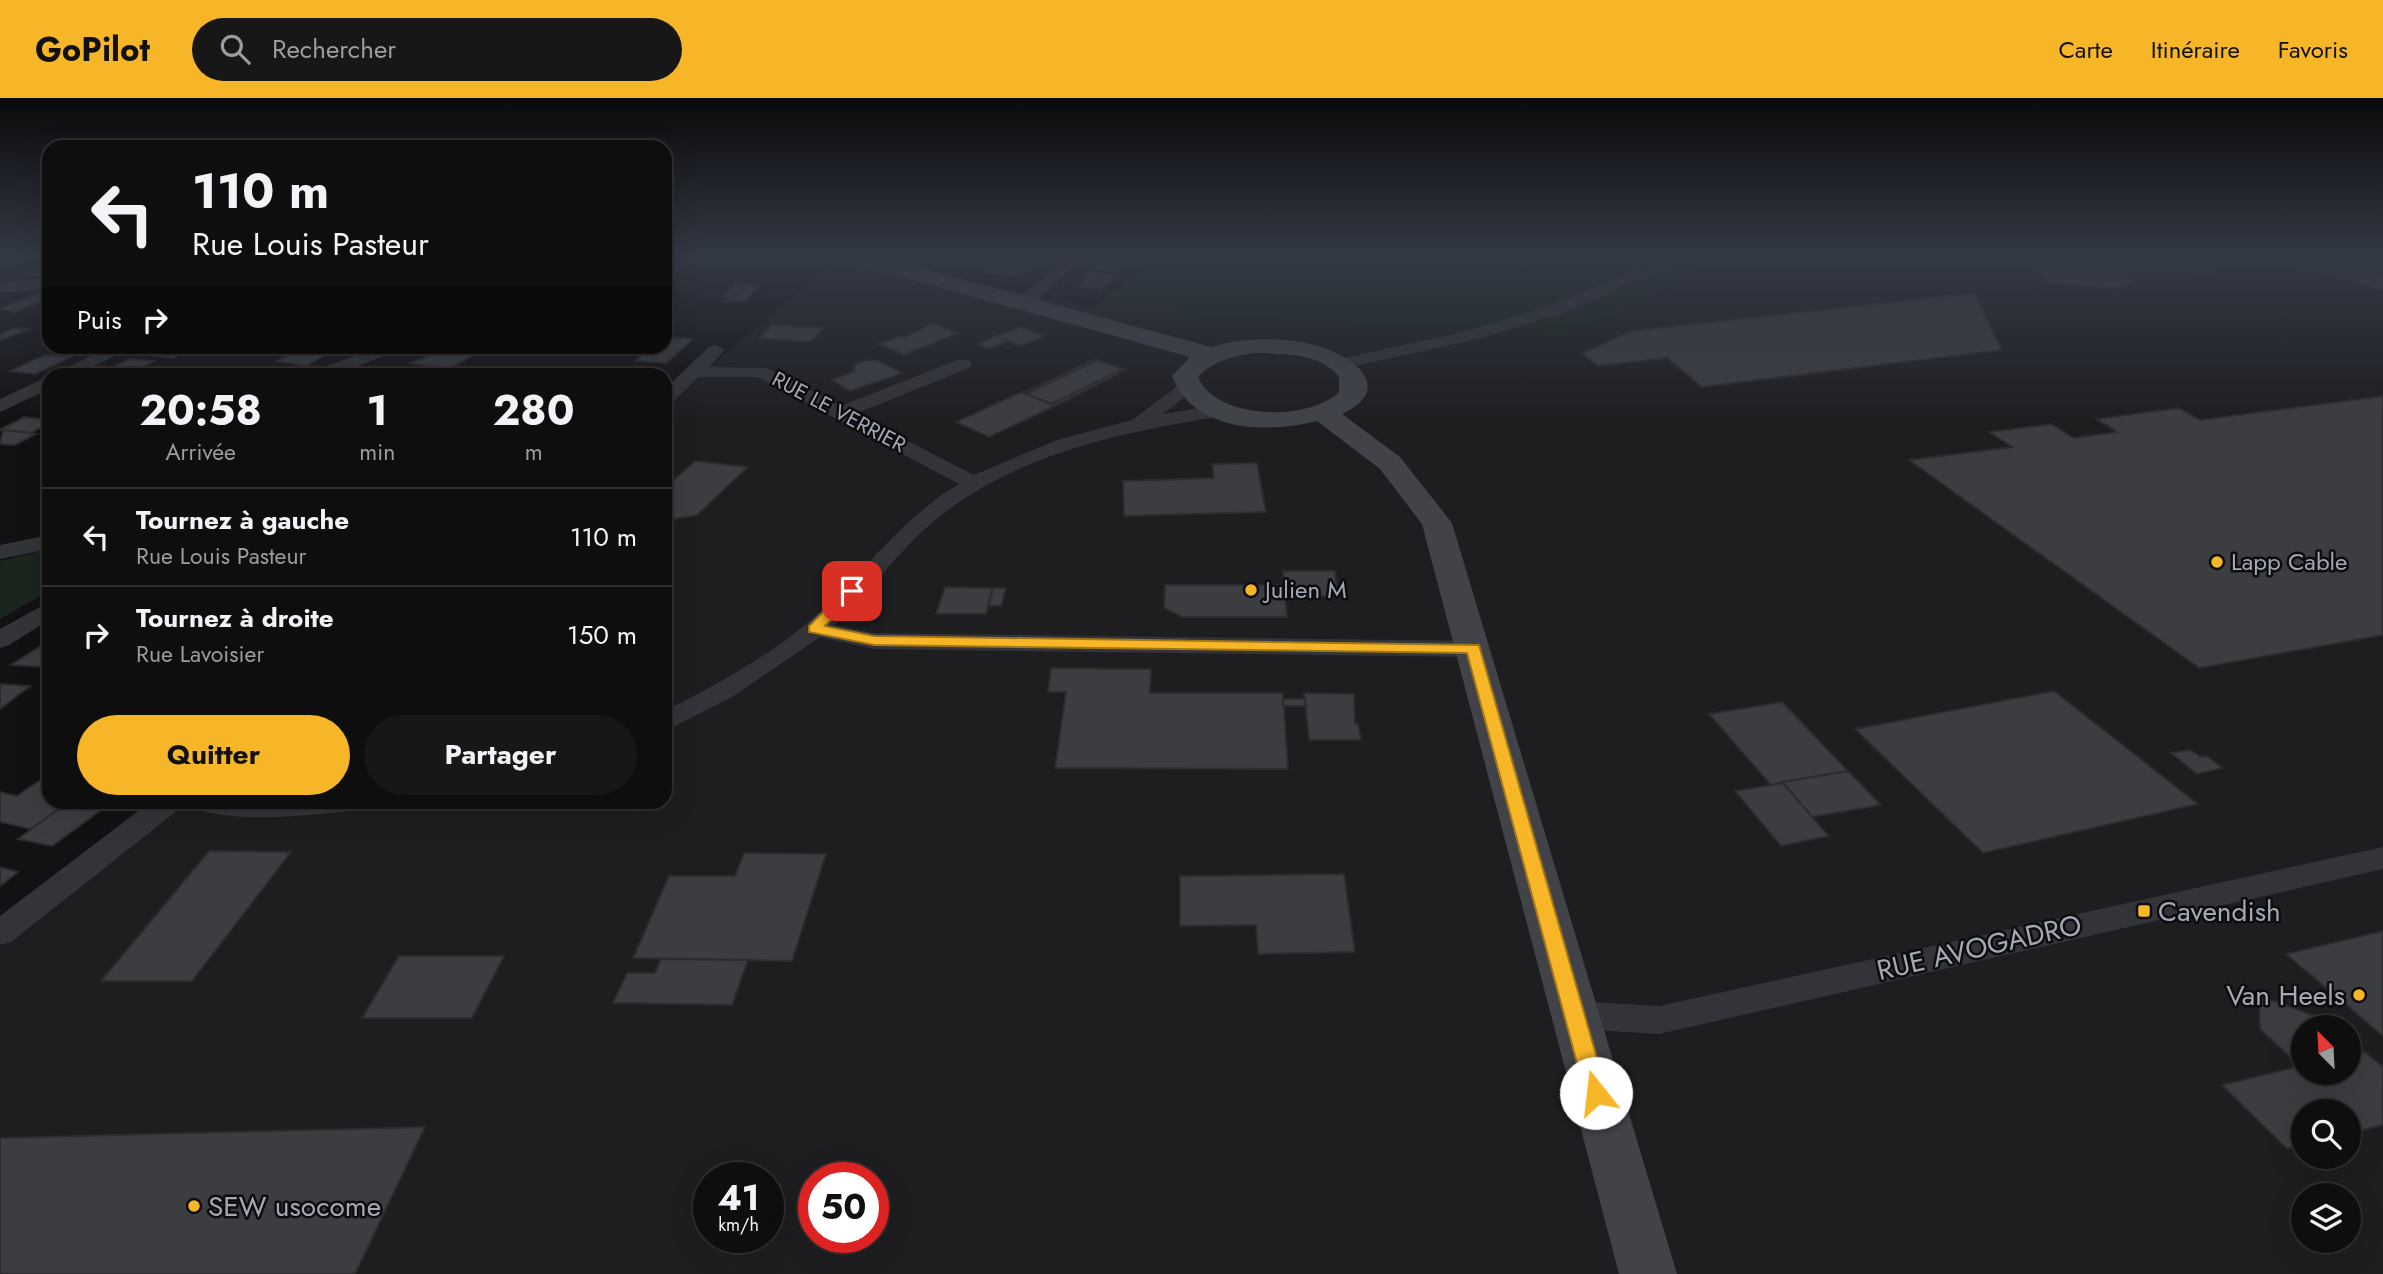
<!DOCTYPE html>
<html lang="fr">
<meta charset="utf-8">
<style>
:root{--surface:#0e0e0f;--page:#171718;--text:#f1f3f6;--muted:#9b9c9e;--line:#2e2e2f;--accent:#f7b627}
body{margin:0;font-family:Jost,sans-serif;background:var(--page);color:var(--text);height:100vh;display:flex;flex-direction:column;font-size:26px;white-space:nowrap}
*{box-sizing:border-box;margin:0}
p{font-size:23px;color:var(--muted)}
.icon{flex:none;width:38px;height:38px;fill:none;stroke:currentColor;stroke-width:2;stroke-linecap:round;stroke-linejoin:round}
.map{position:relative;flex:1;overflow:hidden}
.sheet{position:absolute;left:42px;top:270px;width:630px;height:441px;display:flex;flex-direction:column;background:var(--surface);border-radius:21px;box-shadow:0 7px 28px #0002,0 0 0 2px var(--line)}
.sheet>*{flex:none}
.top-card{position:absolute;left:42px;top:42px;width:630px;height:214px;border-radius:21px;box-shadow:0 7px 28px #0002,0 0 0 2px var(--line);background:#0e0e0f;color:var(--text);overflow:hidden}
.needle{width:46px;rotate:336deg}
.fabs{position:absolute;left:2291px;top:917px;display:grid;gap:14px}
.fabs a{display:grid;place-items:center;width:70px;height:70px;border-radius:50%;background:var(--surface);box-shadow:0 7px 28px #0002,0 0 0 2px var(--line);font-size:35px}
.speed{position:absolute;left:693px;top:1064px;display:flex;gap:14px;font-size:35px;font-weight:700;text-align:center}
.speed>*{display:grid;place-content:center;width:91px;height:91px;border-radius:50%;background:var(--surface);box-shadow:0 7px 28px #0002,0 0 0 2px var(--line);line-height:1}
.speed small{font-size:18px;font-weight:400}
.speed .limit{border:10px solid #d22;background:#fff;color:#111}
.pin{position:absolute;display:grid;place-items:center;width:60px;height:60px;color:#fff;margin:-30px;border-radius:14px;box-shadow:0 4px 10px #0006}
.me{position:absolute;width:77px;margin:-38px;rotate:344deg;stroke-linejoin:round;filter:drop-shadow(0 0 5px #0008)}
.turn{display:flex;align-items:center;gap:24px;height:147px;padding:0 35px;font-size:32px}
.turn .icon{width:91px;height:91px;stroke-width:2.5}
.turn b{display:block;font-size:49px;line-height:60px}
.then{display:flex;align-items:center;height:66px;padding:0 35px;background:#0003;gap:14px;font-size:26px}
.eta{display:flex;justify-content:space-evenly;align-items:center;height:119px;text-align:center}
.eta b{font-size:42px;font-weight:700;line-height:49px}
.primary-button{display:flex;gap:14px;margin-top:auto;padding:14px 35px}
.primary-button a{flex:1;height:80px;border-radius:42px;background:var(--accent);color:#111;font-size:28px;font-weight:700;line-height:80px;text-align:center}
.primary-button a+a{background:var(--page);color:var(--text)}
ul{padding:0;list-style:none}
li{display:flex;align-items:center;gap:21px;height:98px;padding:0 35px;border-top:2px solid var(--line)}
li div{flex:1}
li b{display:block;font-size:26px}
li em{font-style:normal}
header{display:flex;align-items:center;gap:42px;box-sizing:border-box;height:98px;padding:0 35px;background:var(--accent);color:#111}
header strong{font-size:33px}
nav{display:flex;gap:38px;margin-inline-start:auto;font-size:24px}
.search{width:490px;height:63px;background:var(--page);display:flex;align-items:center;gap:18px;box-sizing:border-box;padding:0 24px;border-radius:38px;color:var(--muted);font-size:26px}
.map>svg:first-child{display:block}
.built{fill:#1e1e21;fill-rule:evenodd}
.green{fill:#1c241e}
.building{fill:#3c3d41;stroke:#2c2c30;stroke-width:2}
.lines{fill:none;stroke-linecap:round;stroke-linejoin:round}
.street{fill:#333439;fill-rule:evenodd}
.secondary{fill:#414349;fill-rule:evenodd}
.route{fill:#f7b627;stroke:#a17619;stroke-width:2}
.poi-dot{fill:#f7b627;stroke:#0d0d0f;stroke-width:2.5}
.labels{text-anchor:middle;stroke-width:5;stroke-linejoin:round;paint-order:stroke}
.far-street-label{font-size:21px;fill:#a3a8b5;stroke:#0d0d0f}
.poi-label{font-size:24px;fill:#a3a8b5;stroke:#0d0d0f;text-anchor:start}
.near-poi-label{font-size:28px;fill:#a3a8b5;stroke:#0d0d0f;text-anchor:start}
.near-street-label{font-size:28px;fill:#a3a8b5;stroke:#0d0d0f}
</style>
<header>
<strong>GoPilot</strong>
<div class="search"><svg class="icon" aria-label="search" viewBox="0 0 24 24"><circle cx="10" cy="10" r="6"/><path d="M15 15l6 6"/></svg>Rechercher</div>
<nav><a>Carte</a><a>Itinéraire</a><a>Favoris</a></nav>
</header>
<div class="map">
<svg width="2383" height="1176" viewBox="0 0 2383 1176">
<rect width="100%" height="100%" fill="#121214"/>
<path class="built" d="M 838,160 L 859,160 L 1092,209 L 1565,238 L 1730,160 L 2383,160 L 2383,1176 L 0,1176 L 0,846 L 166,717 L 188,704 L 665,704 L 665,307 ZM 2303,929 L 2348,929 L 2348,975 L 2303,975 ZM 2303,1013 L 2348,1013 L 2348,1059 L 2303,1059 ZM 709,1080 L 768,1080 L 768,1139 L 709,1139 ZM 814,1080 L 873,1080 L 873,1139 L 814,1139 ZM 2303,1097 L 2348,1097 L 2348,1143 L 2303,1143 Z"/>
<g class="green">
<path d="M 1161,160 L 1730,160 L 1565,238 L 1092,209 Z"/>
<path d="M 49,451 L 49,493 L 0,521 L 0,463 Z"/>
</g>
<g class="building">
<path d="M 1002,160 L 1026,160 L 1040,163 L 1020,179 L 983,174 Z"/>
<path d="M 1133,160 L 1117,174 L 1094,170 L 1104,160 Z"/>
<path d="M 2040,160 L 2085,160 L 2125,173 L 2135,185 L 2119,190 L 2048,185 L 2032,162 Z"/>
<path d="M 2085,160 L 2131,160 L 2140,163 L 2146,169 L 2125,173 Z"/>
<path d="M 2131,160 L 2241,160 L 2245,164 L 2223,163 L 2209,168 L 2215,175 L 2146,170 L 2140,163 Z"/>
<path d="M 2241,160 L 2319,160 L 2383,176 L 2383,192 L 2295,167 Z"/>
<path d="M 2319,160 L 2383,160 L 2383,176 L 2373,175 Z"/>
<path d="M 49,167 L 49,175 L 42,178 L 25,176 Z"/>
<path d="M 1091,173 L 1116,178 L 1100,192 L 1078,188 Z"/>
<path d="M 736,186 L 747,187 L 729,203 L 725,203 L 730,198 L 723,198 Z"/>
<path d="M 747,187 L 759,188 L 744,204 L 729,203 Z"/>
<path d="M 43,193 L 49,194 L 49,200 L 14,214 L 0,211 Z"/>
<path d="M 1974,195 L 2002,252 L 1702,289 L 1667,260 L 1598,268 L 1582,255 L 1632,233 Z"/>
<path d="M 933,225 L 958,235 L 904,257 L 879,246 L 900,238 L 904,240 Z"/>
<path d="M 772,227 L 824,230 L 811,244 L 759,240 Z"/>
<path d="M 1021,229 L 1042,237 L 1042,240 L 1020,248 L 996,238 Z"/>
<path d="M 15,230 L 30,231 L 0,242 L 0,236 Z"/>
<path d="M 996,238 L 1008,243 L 989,251 L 977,246 Z"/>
<path d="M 665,239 L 693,241 L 666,265 L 636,263 L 643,256 L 641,248 L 665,248 Z"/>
<path d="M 172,248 L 187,248 L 194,249 L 173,260 L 157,258 Z"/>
<path d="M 319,248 L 341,248 L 306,268 L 277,263 L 304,250 Z"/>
<path d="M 444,251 L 475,256 L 448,271 L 411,265 Z"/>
<path d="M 45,257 L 71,259 L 35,276 L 11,273 Z"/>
<path d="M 129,261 L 154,263 L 133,274 L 108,272 Z"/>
<path d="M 1094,261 L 1097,262 L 1026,296 L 1023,295 Z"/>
<path d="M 868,262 L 878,263 L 903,275 L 850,293 L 832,282 L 855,273 L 853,269 L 857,265 Z"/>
<path d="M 1097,262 L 1123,271 L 1052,306 L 1026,296 Z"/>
<path d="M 1123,271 L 1126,272 L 1055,308 L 1052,306 Z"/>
<path d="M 1021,294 L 1055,308 L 989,339 L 956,324 Z"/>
<path d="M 2383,298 L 2383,537 L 2199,570 L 1909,362 L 2012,349 L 1989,334 L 2051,326 L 2074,340 L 2117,334 L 2096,321 L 2179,310 L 2200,322 Z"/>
<path d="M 24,319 L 49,322 L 49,325 L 31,335 L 0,332 Z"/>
<path d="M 3,332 L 31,335 L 36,336 L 15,347 L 0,346 Z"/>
<path d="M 695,363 L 748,369 L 697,417 L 674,421 L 670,429 L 665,430 L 665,390 Z"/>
<path d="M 1257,365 L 1266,414 L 1124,418 L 1123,383 L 1214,380 L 1212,366 Z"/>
<path d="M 1283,473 L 1335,473 L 1338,498 L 1285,498 L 1287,519 L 1182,519 L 1164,510 L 1165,487 L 1284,487 Z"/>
<path d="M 945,489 L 993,490 L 986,516 L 936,516 Z"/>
<path d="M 993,490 L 1006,490 L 1001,508 L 988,508 Z"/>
<path d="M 49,539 L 49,569 L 11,567 L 47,544 Z"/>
<path d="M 1051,570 L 1151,571 L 1150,595 L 1283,595 L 1288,671 L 1055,670 L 1066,594 L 1048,594 Z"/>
<path d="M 0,586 L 30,588 L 0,611 Z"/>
<path d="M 2054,593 L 2198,706 L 1983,755 L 1855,631 Z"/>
<path d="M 1304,595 L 1354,596 L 1355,626 L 1358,626 L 1361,642 L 1309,642 Z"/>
<path d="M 1283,601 L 1305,601 L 1306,608 L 1283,608 Z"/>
<path d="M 1782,604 L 1848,673 L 1771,687 L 1709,616 Z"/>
<path d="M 2190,652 L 2201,659 L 2207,658 L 2223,670 L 2197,676 L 2171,655 Z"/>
<path d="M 1848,673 L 1881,707 L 1812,719 L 1782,684 Z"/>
<path d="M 39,683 L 49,685 L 46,694 L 49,694 L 49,704 L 67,705 L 31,731 L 0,724 L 0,694 L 17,698 Z"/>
<path d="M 1783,685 L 1812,719 L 1829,738 L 1781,748 L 1735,693 Z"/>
<path d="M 67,705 L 100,713 L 52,748 L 18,741 Z"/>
<path d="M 209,753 L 291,754 L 192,883 L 101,883 Z"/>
<path d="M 744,755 L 826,756 L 792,863 L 633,860 L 669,778 L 735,778 Z"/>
<path d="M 0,769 L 18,774 L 0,788 Z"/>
<path d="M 1344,776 L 1355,854 L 1258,856 L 1256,827 L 1180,828 L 1180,778 Z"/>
<path d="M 2383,833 L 2383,938 L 2286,856 Z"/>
<path d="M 399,858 L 504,858 L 472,920 L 362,920 Z"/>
<path d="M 661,861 L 748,862 L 732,907 L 613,905 L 627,875 L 655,875 Z"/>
<path d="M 2259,898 L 2316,918 L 2329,929 L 2303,929 L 2303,975 L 2348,975 L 2348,946 L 2358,955 L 2365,954 L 2383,969 L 2383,1027 L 2348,1036 L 2348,1013 L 2303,1013 L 2303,1047 L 2287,1051 L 2222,987 L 2300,968 L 2260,931 Z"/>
<path d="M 425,1029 L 355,1176 L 0,1176 L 0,1040 Z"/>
</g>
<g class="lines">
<g class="street">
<path d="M 1067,160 L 1084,160 L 1031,208 L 1019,208 L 1019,200 Z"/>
<path d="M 1665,160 L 1686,160 L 1566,214 L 1477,241 L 1341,271 L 1332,266 L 1335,262 L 1467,233 L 1554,206 Z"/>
<path d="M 49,180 L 49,190 L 0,195 L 0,185 Z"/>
<path d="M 716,247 L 725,252 L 709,269 L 767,270 L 841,308 L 957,262 L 969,262 L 972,266 L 969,270 L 855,316 L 974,377 L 1057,342 L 1132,322 L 1179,287 L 1186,285 L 1195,291 L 1163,316 L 1217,307 L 1227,313 L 1217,319 C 1117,335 1014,357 934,423 C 897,454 870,495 834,527 L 874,535 L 1473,543 L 1482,546 L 1486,551 L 1482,556 L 1473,559 L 874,551 L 820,539 L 732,599 L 665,633 L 665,613 C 720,585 777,554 822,512 C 868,470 904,418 959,386 L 758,279 L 698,279 L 672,305 L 665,307 L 665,291 L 710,248 Z"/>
<path d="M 110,248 L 134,248 L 78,276 L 55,276 Z"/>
<path d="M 382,248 L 408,248 L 338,276 L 313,276 L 316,272 Z"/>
<path d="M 49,278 L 49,291 L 0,314 L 0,301 Z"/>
<path d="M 49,437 L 49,451 L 0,461 L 0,447 Z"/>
<path d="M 49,504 L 49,522 L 9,547 L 0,550 L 0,531 Z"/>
<path d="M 150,704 L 184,704 L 179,711 L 11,844 L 0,847 L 0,818 Z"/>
<path d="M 190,704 L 358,704 L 353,711 L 343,714 C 294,718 243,725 195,711 Z"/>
<path d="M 2383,749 L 2383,771 L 1659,936 L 1574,931 L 1562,927 L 1557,917 L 1562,907 L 1574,903 L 1659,908 Z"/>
</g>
<path class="secondary" d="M 849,160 L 884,160 L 1211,249 C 1242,240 1274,239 1307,245 C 1343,252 1402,287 1342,316 L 1400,359 L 1452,425 L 1677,1176 L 1619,1176 L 1422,426 L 1380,371 L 1317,323 C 1267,336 1193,334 1172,278 L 1190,259 L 852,165 ZM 1254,255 C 1281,256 1321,254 1339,279 L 1339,294 C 1308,324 1216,322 1198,279 C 1214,262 1232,259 1254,255 Z"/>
</g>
<linearGradient id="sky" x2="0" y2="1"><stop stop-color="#0a0a0b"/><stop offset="0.49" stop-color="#333945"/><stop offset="1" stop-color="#333945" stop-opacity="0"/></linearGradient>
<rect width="2383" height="325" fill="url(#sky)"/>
<path class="route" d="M 852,489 L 859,493 L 825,528 L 874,538 L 1479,547 L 1607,995 L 1604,1002 L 1596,1004 L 1588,1002 L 1585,995 L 1467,555 L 874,547 L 809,534 L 809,528 L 847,490 Z"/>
<g class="poi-dot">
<circle cx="2217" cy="464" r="7"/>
<circle cx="1251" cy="492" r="7"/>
<rect x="2137" y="806" width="14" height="14" rx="3.5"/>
<circle cx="2359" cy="897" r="7"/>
<circle cx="194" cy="1108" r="7"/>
</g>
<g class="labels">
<g class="far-street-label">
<text transform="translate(839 314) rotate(28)" y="7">RUE LE VERRIER</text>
</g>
<g class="poi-label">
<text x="2231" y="472">Lapp Cable</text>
<text x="1265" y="500">Julien M</text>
</g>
<g class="near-poi-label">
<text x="2158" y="823">Cavendish</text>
<text x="2345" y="907" text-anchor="end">Van Heels</text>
<text x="208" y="1118">SEW usocome</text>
</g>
<g class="near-street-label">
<text transform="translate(1979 849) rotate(-13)" y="10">RUE AVOGADRO</text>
</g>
</g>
</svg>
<div class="fabs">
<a><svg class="needle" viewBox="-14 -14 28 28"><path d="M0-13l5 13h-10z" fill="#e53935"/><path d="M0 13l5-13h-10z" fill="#9b9c9e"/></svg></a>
<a><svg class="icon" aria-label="search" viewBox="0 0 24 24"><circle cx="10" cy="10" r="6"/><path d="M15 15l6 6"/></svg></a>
<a><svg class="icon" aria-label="layers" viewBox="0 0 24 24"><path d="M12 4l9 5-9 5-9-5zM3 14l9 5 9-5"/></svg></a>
</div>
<div class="speed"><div>41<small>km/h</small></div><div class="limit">50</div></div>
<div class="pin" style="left:852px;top:493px;background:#d93025"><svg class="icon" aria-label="arrive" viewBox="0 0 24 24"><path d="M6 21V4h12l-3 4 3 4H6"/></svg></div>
<svg class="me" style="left:1596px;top:995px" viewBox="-20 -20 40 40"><circle r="19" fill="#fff"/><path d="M0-13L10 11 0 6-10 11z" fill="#f7b627"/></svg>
<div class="top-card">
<div class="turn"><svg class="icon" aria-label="left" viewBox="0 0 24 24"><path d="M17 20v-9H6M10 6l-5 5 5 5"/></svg><div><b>110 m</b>Rue Louis Pasteur</div></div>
<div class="then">Puis<svg class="icon" aria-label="right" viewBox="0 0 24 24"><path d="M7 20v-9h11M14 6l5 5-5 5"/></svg></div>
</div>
<section class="sheet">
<div class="eta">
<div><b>20:58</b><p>Arrivée</p></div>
<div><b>1</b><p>min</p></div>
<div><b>280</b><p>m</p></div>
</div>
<ul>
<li><svg class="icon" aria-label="left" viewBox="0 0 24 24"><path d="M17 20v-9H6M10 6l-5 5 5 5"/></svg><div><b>Tournez à gauche</b><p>Rue Louis Pasteur</p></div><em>110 m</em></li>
<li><svg class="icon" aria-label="right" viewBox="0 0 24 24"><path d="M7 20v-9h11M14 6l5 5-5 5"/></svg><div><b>Tournez à droite</b><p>Rue Lavoisier</p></div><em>150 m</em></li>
</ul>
<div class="primary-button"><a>Quitter</a><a>Partager</a></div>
</section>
</div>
